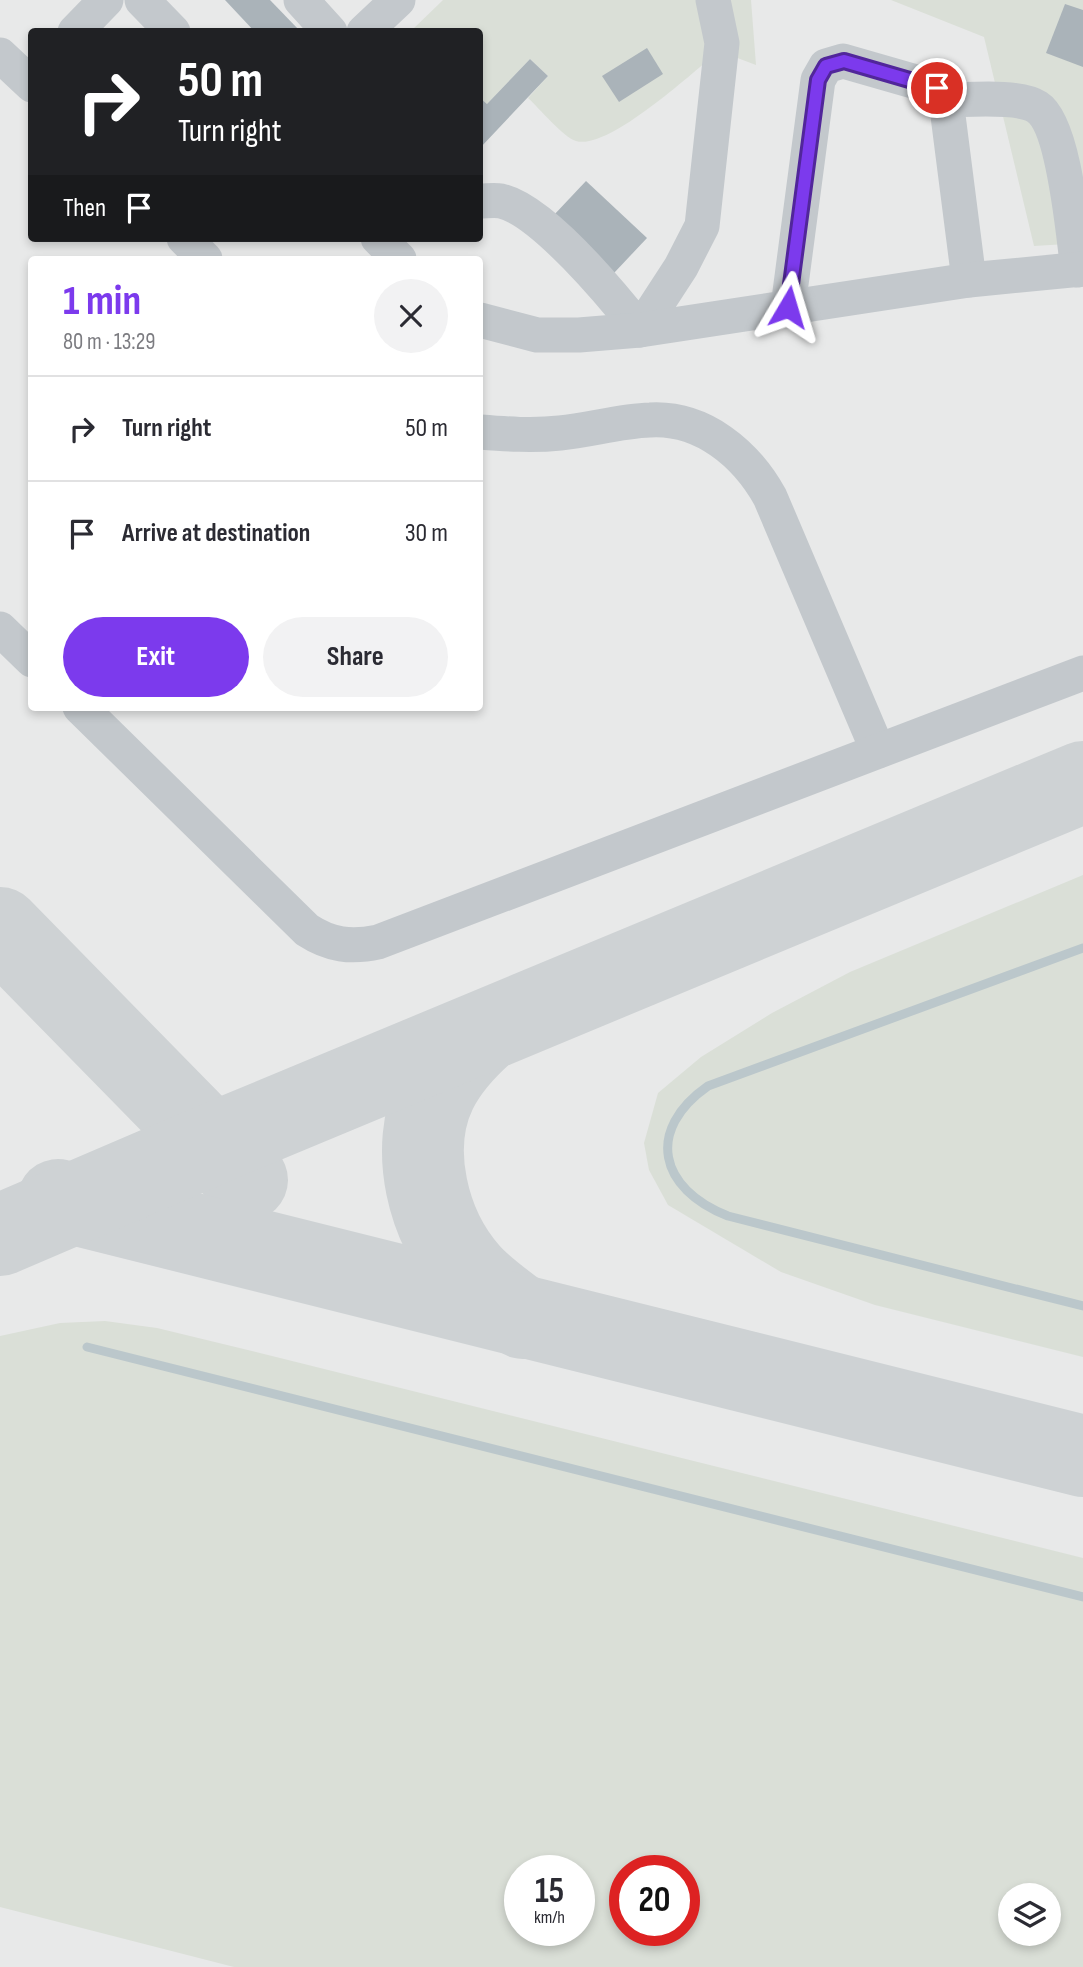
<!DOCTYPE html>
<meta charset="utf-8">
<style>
:root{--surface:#fff;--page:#f2f2f3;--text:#2b2b33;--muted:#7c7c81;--line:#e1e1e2;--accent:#7c3aed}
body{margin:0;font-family:"Sofia Sans Condensed",sans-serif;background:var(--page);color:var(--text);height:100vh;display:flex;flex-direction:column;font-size:26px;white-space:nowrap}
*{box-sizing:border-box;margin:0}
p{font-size:23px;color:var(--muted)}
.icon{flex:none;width:38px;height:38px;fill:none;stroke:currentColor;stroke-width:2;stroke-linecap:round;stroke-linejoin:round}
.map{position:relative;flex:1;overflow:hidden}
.sheet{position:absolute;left:28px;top:256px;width:455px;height:455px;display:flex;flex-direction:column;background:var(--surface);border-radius:7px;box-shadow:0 4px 10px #0003}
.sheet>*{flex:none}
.hud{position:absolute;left:28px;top:28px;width:455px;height:214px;border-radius:7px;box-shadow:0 4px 10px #0003;background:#202124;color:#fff;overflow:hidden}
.controls{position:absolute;left:998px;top:1883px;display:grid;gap:14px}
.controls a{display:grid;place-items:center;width:63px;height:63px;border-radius:50%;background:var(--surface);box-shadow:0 4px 10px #0003;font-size:35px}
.speed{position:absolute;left:504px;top:1855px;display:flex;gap:14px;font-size:35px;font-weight:700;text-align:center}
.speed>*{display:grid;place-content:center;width:91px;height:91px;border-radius:50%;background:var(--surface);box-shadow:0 4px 10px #0003;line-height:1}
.speed small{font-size:18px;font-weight:400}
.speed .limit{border:10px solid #d22;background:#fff;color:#111}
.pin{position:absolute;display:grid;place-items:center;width:60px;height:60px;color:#fff;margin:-30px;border:4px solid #fff;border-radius:50%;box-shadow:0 2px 7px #0007}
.me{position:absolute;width:77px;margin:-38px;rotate:7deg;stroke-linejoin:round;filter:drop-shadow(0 0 5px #0008)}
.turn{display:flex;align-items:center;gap:24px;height:147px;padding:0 35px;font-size:32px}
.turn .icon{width:91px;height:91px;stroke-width:2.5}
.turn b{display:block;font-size:49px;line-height:60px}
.then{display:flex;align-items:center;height:66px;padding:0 35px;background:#0003;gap:14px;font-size:26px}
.round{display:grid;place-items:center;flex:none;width:74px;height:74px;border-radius:37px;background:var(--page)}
.overview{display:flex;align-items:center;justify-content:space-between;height:119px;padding:0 35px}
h1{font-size:42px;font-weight:700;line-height:52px;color:var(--accent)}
.cta{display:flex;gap:14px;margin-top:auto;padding:14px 35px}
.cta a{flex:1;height:80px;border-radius:42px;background:var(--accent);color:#fff;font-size:28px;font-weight:700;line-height:80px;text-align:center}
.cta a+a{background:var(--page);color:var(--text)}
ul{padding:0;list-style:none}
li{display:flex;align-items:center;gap:21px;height:105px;padding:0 35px;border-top:2px solid var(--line)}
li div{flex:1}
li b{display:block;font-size:26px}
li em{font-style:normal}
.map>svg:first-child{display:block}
.built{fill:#e8e9e9;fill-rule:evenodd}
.green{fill:#dadfd7;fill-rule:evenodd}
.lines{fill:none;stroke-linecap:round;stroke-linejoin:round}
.stream{stroke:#bbc7cb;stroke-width:9}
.taxiway{stroke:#ced2d4;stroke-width:82}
.building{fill:#aab3b9}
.minor{stroke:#c3c8cc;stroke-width:35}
.route-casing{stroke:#51269a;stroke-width:18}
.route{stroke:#7c3aed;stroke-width:12}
</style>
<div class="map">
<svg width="1083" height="1967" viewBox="0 0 1083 1967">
<rect width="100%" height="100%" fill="#fafaf8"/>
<path class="built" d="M 0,0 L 1083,0 L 1083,1967 L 0,1967 ZM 32,32 L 480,32 L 480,238 L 32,238 ZM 32,259 L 480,259 L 480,707 L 32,707 ZM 520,1871 L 579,1871 L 579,1930 L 520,1930 ZM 625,1871 L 684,1871 L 684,1930 L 625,1930 ZM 1010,1895 L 1048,1895 L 1048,1934 L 1010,1934 Z"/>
<g class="green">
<path d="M 443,0 L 751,0 L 756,65 L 719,51 C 693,72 608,151 576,141 C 563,137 539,108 528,98 L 548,76 L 530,59 L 487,104 L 480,98 L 480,32 L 410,32 Z"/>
<path d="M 891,0 L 1083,0 L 1083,243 L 1034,246 L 984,37 Z"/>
<path d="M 1083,875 L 1083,1357 L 875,1305 L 781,1272 L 668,1205 L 649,1170 L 644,1143 L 658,1093 L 701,1057 L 772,1013 L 850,972 Z"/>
<path d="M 105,1321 L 157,1328 L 264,1354 L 1083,1558 L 1083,1967 L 234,1967 L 0,1907 L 0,1336 L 60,1323 ZM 520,1871 L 579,1871 L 579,1930 L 520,1930 ZM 625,1871 L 684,1871 L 684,1930 L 625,1930 ZM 1010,1895 L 1048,1895 L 1048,1934 L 1010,1934 Z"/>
</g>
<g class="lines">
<g class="stream">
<path d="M 1083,948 L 708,1086 C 645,1130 659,1189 728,1216 L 1083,1306"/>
<path d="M 87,1347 L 1083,1597"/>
</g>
<g class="taxiway">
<path d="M 0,928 L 247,1180"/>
<path d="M 483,1033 C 465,1049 447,1069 436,1091 C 408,1149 428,1227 469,1273 C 484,1290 505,1304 523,1318"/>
<path d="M 58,1200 L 1083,1456"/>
<path d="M 0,1235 L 229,1137 L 1083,782"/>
</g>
</g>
<g class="building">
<path d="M 225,0 L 270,0 L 299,30 L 255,32 Z"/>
<path d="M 1065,4 L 1083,10 L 1083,67 L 1046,53 Z"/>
<path d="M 647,48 L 663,74 L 619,102 L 602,76 Z"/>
<path d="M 530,59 L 548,76 L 480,148 L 480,98 L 487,104 Z"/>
<path d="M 586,181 L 647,238 L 614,273 L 553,216 Z"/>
</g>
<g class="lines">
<g class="minor">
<path d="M 142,0 L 173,32"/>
<path d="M 301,0 L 330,32"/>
<path d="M 75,32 L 106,0"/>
<path d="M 364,32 L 398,0"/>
<path d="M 0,55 L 32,85"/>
<path d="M 946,100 C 968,100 1019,95 1037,107 C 1065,125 1073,235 1078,270"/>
<path d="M 480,201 C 486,201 495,200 501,201 C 542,210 613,296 640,330 L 681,267 L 702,226 L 722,43 L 713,0"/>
<path d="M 184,238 L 205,259"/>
<path d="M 378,238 L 399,259"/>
<path d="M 788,307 L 818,80 L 826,66 L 843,61 L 937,88 L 946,100 L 969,280"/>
<path d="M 480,320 L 537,335 L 579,335 L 640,330 L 969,280 L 1083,269"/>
<path d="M 480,432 C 506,434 533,436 560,433 C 590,430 620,421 650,420 C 703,417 746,454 770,497 L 878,751"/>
<path d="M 0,629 L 32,660"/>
<path d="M 80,707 L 307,930 C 330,945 351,948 378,942 L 1083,673"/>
</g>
</g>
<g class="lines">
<g class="route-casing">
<path id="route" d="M 788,307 L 818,80 L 826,66 L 844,61 L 937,88"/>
</g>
<use href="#route" class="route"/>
</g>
</svg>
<div class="controls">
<a><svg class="icon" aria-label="layers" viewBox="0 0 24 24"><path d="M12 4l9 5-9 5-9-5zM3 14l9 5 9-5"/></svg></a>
</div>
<div class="speed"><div>15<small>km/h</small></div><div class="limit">20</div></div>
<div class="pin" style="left:937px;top:88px;background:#d93025"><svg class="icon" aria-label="arrive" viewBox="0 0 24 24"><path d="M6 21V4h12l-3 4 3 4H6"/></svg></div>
<svg class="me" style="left:788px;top:307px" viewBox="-20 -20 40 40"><path d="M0-17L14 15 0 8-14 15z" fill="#7c3aed" stroke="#fff" stroke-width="4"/></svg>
<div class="hud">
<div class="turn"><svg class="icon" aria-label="right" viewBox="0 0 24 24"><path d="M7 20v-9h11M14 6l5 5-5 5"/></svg><div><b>50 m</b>Turn right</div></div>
<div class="then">Then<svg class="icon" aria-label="arrive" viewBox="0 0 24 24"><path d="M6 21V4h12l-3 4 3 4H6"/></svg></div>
</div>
<section class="sheet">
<div class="overview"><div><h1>1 min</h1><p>80 m · 13:29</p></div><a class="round"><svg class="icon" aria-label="close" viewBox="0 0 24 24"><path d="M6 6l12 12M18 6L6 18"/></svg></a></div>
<ul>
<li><svg class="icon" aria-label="right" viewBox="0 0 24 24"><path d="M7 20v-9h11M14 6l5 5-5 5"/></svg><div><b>Turn right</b></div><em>50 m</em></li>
<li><svg class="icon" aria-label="arrive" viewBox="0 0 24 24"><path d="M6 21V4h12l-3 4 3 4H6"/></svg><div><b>Arrive at destination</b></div><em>30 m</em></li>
</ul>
<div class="cta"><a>Exit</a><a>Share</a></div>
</section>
</div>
